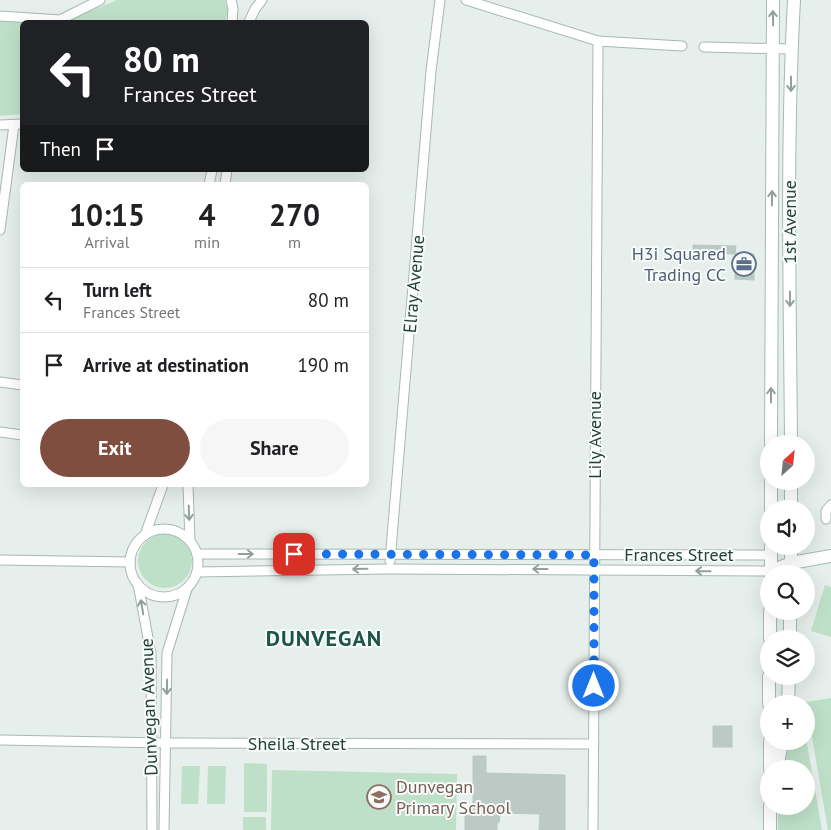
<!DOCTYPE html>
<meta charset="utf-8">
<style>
:root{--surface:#fff;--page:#f6f6f6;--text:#202124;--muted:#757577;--line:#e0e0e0;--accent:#7f4e3f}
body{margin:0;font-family:"PT Sans",sans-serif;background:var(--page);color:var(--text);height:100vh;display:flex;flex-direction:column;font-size:19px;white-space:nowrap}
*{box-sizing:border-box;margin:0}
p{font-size:16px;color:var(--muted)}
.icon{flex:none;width:28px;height:28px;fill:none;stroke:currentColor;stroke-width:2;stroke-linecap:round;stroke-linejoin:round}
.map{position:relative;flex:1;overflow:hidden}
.drawer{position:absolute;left:20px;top:182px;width:349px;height:305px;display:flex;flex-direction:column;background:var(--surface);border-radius:8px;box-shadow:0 5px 20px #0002}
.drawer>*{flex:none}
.top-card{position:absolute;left:20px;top:20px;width:349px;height:152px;border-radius:8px;box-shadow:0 5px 20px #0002;background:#202124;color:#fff;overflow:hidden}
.needle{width:32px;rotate:27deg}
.buttons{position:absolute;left:760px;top:435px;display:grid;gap:10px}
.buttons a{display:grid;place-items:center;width:55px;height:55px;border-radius:50%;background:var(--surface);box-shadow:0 5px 20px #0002;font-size:25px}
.pin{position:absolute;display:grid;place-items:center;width:42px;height:42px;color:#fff;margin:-21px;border-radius:10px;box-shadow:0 2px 8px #0006}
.me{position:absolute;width:55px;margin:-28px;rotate:0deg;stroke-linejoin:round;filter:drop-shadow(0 0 4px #0008)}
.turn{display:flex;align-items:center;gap:18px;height:105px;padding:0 20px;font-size:22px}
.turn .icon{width:65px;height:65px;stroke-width:2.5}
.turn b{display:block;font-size:35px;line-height:42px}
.then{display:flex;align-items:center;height:48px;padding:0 20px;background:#0003;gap:10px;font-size:19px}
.eta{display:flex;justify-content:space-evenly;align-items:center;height:85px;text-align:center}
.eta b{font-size:30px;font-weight:600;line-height:35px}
.action{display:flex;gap:10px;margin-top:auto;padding:10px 20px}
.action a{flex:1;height:58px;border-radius:30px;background:var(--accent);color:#fff;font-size:20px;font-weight:600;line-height:58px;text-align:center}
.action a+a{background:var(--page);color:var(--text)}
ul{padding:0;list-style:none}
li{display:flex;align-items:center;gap:15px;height:65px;padding:0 20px;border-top:1px solid var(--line)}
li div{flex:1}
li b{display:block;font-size:19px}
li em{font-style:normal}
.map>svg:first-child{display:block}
.green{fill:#bfe0c8}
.building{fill:#bbcac4;stroke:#b8c9c2}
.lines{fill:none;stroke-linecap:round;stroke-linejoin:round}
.minor-casing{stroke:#a8b8b2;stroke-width:11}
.secondary-casing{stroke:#a4bbb3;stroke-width:14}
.minor{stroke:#fff;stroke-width:9}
.secondary{stroke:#fff;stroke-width:12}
.oneway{stroke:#92a09c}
.route{stroke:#1a73e8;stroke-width:9;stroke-dasharray:0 16.2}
.labels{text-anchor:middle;stroke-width:4;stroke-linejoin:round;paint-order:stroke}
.street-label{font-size:18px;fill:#24423a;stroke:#f7fbf9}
.service-label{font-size:18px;fill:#4e5e75;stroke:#f7fbf9;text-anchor:end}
.education-label{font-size:18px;fill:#785e54;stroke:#f7fbf9;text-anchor:start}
.district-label{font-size:22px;font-weight:bold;letter-spacing:1px;fill:#1f5548;stroke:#f7fbf9}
</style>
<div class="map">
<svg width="831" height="830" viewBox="0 0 831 830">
<rect width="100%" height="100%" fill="#e6efeb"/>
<g class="green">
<path d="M 117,0 L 225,0 L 228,11 L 225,22 L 64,22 Z"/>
<path d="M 0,20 L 33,22 L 22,22 L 22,114 L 0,116 Z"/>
<circle cx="165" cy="561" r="27"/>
<path d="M 825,585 L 831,587 L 831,637 L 811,631 Z"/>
<path d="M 831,698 L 831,830 L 828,830 L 806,702 Z"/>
<path d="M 806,738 L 822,830 L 778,830 L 778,806 L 806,806 L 806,769 L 782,769 L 787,741 L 806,741 Z"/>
<path d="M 244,763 L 267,764 L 267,812 L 244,812 Z"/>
<path d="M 182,766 L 200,766 L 198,804 L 181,804 Z"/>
<path d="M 208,766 L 226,766 L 225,804 L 207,804 Z"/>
<path d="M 272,770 L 457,774 L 456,830 L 271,830 Z"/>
<rect x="243" y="817" width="23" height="13"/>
</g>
<g class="building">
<path d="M 693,245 L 736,246 L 735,254 L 712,253 L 712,257 L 693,256 Z"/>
<path d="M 735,254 L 754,254 L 754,280 L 735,279 Z"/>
<rect x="713" y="726" width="19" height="21"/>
<path d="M 473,756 L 486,756 L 486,773 L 565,775 L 565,830 L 539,830 L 540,814 L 500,813 L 499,823 L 497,823 L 497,830 L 465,830 L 465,815 L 473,816 Z"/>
</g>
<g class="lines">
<g class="minor-casing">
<g id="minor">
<path d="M 231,0 L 233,9 L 232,22"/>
<path d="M 466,0 L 598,41 L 682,46"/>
<path d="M 0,16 L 60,20 L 100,0"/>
<path d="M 249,22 L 255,9 L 262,0"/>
<path d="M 704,47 L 791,49"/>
<path d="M 0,125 L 22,124"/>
<path d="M 209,185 L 212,170"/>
<path d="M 225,185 L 227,170"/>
<path d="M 0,230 L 14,125"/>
<path d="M 0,382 L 22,385"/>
<path d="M 0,432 L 22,435"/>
<path d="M 188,485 L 190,541"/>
<path d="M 826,519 L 826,511 L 831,505"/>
<circle cx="164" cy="563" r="34"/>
<path d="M 145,535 L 163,485"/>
<path d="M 197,554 L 771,555"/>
<path d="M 0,560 L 130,562"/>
<path d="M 390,561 L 431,71 L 440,0"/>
<path d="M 197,572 L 390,569 L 771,571"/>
<path d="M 138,584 L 151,654 L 152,830"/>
<path d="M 0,740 L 166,743 L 594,744"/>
<path d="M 164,830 L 167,653 L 187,589"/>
<path d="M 593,830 L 598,41"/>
</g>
</g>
<g class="secondary-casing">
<g id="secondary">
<path d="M 771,444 L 773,0"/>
<path d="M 791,444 C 790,296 786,148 794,0"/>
<path d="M 771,481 L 771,509"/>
<path d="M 791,509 L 791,481"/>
<path d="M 771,571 L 791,563 L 831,556"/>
<path d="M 771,574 L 771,546"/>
<path d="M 791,574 L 791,546"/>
<path d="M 770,639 L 770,611"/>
<path d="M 790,639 L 790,611"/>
<path d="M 769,704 L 769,676"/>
<path d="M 788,704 L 789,676"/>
<path d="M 770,741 L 770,769"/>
<path d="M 777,769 L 782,741"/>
<path d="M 770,830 L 770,806"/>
</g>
</g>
<use href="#minor" class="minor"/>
<use href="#secondary" class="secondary"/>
</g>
<defs><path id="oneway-shaft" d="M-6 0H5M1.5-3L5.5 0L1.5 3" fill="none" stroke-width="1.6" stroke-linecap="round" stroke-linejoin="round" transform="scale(1.25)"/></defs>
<g class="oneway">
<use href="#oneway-shaft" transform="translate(773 18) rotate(-91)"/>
<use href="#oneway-shaft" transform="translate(791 84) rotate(90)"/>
<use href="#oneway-shaft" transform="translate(772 198) rotate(-89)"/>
<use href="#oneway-shaft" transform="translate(790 299) rotate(90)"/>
<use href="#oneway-shaft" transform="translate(771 395) rotate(-90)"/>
<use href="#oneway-shaft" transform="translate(189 513) rotate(88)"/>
<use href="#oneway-shaft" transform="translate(246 554)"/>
<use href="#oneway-shaft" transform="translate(360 569) rotate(179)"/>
<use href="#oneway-shaft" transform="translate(540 569) rotate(-180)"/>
<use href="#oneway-shaft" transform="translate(703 571) rotate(-179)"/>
<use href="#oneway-shaft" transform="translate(142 607) rotate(-100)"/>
<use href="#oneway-shaft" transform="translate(167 687) rotate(91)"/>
</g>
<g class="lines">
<path class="route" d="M 294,554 L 594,555 L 594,686"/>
</g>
<defs>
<g id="office-ring" transform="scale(1.25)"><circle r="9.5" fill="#f7fbf9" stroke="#5c6f8a" stroke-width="1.5"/><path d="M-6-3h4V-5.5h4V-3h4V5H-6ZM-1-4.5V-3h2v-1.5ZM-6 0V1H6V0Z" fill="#5c6f8a"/></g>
<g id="school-ring" transform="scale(1.25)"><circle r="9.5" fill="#f7fbf9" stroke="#8d6e63" stroke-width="1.5"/><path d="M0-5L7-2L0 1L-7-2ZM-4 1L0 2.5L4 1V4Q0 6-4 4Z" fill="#8d6e63"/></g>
</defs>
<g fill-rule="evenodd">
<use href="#office-ring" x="744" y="264"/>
<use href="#school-ring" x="379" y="797"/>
</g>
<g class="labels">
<g class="street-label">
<text transform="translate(790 222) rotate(-90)" y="6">1st Avenue</text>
<text transform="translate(414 284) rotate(-85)" y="6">Elray Avenue</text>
<text transform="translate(595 435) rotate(-90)" y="6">Lily Avenue</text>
<text x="679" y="561">Frances Street</text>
<text transform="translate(149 707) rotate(-92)" y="6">Dunvegan Avenue</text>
<text x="297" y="750">Sheila Street</text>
</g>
<g class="service-label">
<text x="726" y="260">H3i Squared<tspan x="726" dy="21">Trading CC</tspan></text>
</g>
<g class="education-label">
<text x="396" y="793">Dunvegan<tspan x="396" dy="21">Primary School</tspan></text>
</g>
<g class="district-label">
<text x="324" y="646">DUNVEGAN</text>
</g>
</g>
</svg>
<div class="buttons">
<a><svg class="needle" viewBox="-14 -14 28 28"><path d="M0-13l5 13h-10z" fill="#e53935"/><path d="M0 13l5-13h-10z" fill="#757577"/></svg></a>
<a><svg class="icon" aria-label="sound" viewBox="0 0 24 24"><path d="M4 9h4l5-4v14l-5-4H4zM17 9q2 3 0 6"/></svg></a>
<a><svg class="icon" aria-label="search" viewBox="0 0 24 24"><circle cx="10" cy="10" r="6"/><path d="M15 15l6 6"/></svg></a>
<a><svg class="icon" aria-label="layers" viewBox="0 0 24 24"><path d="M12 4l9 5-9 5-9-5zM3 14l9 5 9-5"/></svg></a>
<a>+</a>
<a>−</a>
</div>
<div class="pin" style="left:294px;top:554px;background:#d93025"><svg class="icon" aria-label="arrive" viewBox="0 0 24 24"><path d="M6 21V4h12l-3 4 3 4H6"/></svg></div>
<svg class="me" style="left:594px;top:686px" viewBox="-20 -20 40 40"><circle r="17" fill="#1a73e8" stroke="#fff" stroke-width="3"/><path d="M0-11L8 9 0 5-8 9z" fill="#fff"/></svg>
<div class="top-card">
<div class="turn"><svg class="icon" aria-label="left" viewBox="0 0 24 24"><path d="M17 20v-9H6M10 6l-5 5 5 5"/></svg><div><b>80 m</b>Frances Street</div></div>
<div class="then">Then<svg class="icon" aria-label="arrive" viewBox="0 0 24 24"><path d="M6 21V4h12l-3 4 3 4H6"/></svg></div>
</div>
<section class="drawer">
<div class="eta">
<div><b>10:15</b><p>Arrival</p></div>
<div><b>4</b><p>min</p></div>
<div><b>270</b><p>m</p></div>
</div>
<ul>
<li><svg class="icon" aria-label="left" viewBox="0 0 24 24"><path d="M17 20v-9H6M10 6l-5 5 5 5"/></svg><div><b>Turn left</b><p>Frances Street</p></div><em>80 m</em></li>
<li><svg class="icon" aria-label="arrive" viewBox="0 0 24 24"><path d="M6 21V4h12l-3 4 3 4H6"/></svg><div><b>Arrive at destination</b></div><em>190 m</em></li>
</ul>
<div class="action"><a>Exit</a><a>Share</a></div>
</section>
</div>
